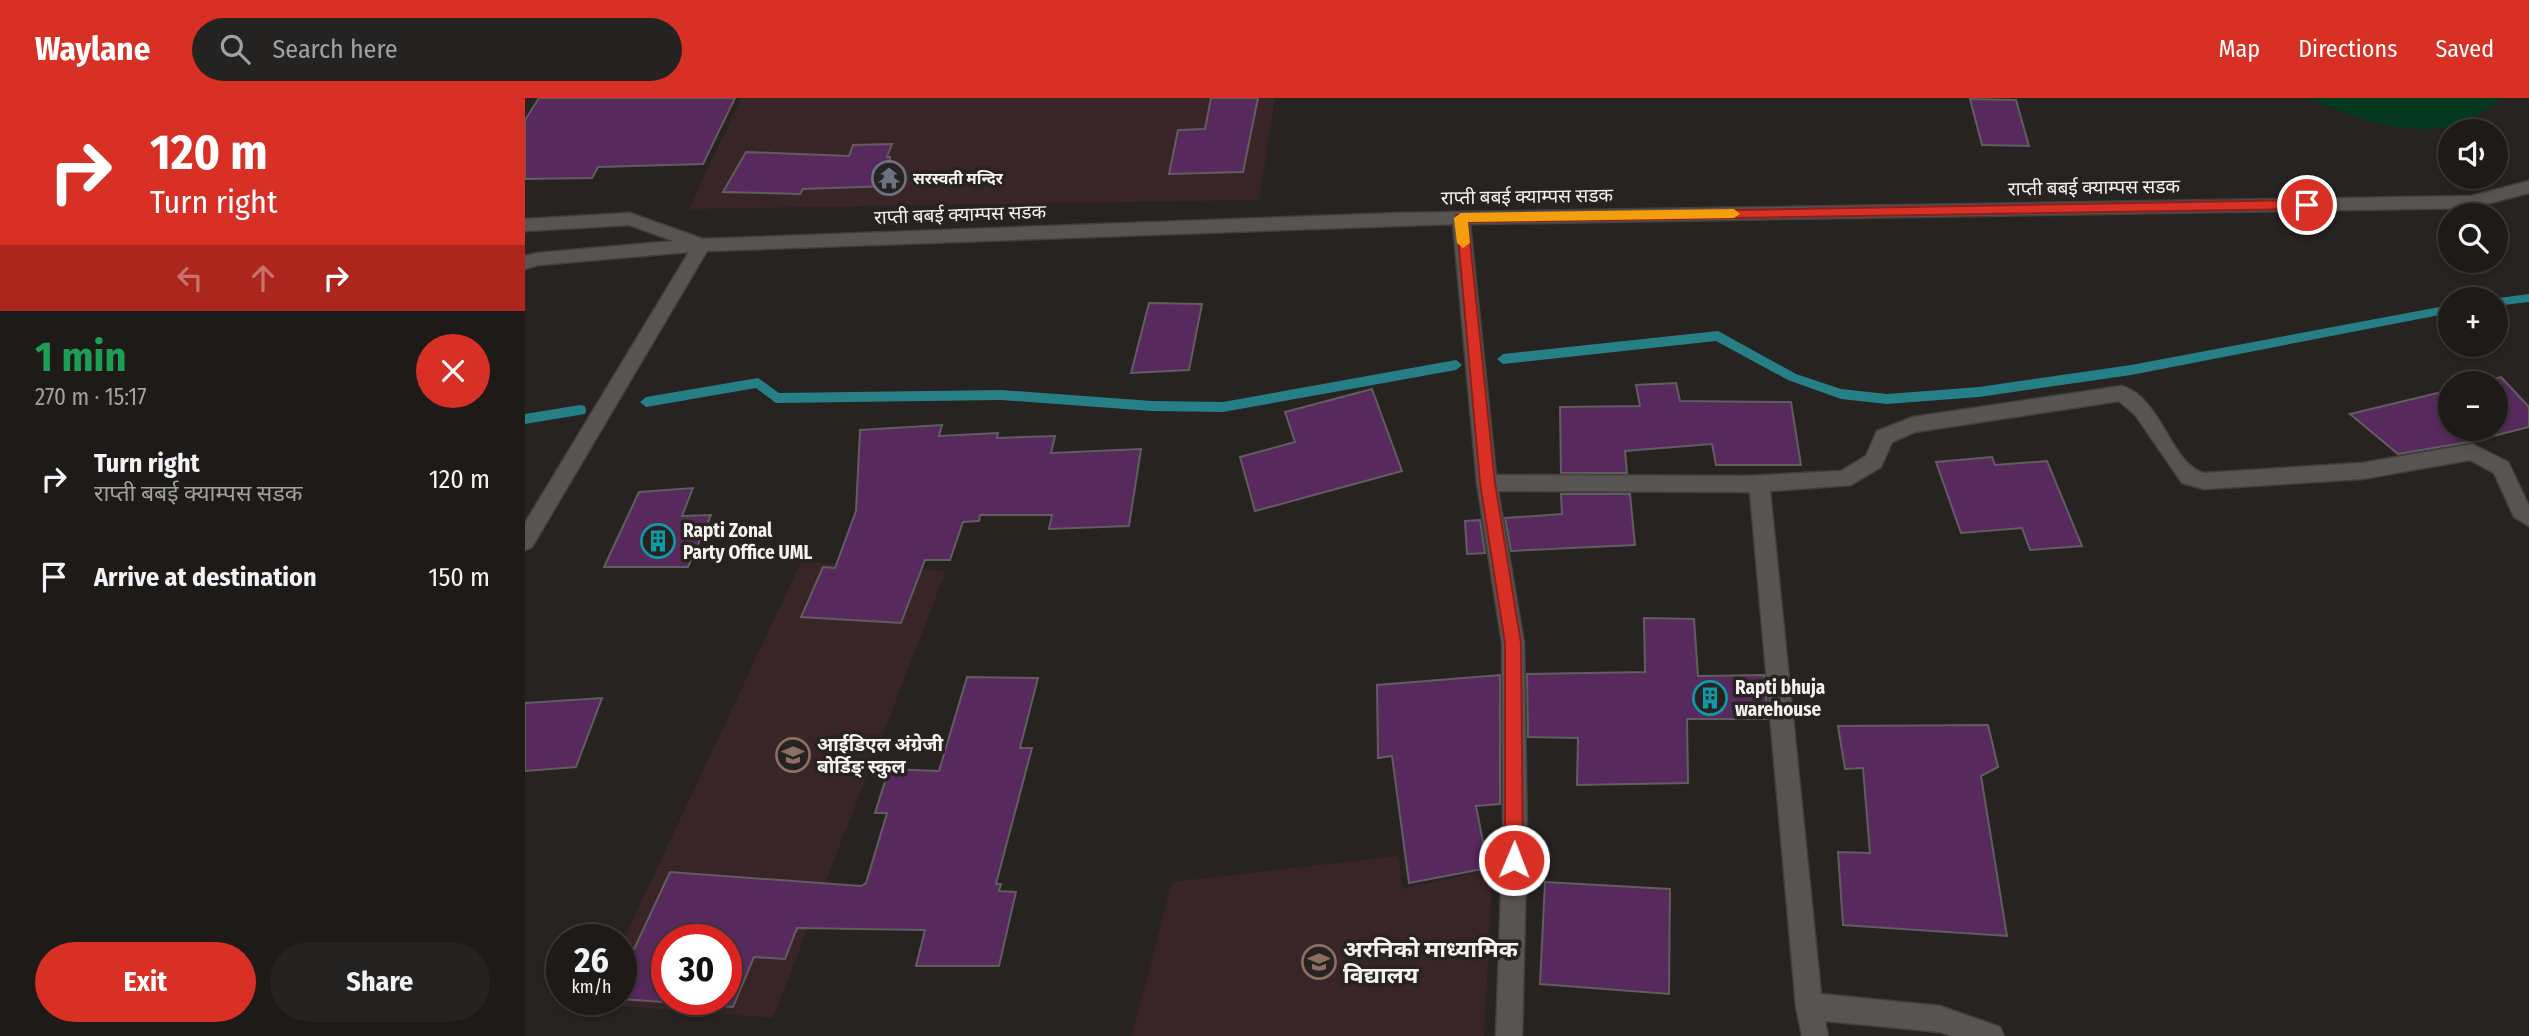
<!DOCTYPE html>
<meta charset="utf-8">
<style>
:root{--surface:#1d1a18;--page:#252321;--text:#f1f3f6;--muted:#a0a1a2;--line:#3b3837;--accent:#d93025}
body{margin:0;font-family:"Fira Sans Condensed","Noto Sans Devanagari",sans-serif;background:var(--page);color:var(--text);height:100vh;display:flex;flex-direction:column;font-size:26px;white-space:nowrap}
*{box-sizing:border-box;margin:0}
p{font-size:23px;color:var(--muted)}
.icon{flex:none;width:38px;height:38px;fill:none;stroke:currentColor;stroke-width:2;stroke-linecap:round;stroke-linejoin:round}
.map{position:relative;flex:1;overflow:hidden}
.drawer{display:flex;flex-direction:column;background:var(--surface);width:525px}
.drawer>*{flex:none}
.hud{background:#d93025;color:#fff;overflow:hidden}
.controls{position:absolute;left:1913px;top:21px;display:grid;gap:14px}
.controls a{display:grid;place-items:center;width:70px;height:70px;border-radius:50%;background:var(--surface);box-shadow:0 4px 10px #0003,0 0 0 2px var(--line);font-size:35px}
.speed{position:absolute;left:21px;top:826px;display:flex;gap:14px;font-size:35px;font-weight:700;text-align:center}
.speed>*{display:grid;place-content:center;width:91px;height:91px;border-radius:50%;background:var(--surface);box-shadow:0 4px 10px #0003,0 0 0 2px var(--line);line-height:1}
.speed small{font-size:18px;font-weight:400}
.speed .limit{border:10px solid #d22;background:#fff;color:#111}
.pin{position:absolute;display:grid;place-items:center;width:60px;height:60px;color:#fff;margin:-30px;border:4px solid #fff;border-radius:50%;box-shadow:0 2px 7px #0007}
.me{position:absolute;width:77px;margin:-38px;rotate:1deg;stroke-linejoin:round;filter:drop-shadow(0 0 5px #0008)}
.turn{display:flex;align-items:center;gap:24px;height:147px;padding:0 35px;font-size:32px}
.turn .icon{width:91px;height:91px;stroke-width:2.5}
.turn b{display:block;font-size:49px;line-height:60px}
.lanes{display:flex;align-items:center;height:66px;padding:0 35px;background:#0003;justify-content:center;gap:35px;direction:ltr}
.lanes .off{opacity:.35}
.round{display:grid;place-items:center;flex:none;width:74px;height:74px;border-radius:37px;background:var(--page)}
.head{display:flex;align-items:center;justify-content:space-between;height:119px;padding:0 35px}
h1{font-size:42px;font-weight:700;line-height:52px;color:#1e9e55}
.action{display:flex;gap:14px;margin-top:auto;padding:14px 35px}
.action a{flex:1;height:80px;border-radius:42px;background:var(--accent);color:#fff;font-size:28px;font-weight:700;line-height:80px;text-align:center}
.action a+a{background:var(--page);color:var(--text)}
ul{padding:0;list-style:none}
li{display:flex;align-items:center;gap:21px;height:98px;padding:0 35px}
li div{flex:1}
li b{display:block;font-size:26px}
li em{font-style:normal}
header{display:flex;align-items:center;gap:42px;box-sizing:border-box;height:98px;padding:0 35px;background:var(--accent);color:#fff}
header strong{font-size:33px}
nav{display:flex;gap:38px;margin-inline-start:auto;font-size:24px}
.search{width:490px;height:63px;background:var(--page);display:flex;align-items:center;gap:18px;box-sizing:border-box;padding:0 24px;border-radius:38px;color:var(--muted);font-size:26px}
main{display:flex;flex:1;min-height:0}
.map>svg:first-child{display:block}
.education{fill:#392527;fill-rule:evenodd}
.green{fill:#05391f}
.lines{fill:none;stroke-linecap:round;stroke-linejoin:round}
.stream{fill:#267f86;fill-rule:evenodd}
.building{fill:#58295d;stroke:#605d60;stroke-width:2;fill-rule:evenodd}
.minor-casing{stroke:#423f3d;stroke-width:3}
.minor{fill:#585451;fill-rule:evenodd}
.route{fill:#d93025;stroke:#8d1f18;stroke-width:2}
.slow{fill:#f59e0b}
.labels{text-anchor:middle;stroke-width:7;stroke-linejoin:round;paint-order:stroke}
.far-poi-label{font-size:16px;font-weight:bold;fill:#f5f2f0;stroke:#272320;text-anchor:start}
.street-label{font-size:19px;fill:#f5f2f0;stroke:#272320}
.poi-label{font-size:19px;font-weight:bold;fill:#f5f2f0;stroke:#272320;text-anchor:start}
.near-poi-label{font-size:23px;font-weight:bold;fill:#f5f2f0;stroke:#272320;text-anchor:start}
</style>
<header>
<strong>Waylane</strong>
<div class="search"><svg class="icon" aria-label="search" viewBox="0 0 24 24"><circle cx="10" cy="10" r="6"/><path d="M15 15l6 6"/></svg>Search here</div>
<nav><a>Map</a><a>Directions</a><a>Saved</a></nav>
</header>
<main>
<section class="drawer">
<div class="hud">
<div class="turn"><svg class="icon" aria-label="right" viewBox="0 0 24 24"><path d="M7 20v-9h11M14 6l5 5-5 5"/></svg><div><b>120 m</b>Turn right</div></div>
<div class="lanes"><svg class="icon off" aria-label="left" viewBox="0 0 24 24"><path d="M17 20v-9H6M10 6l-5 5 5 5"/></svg><svg class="icon off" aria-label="ahead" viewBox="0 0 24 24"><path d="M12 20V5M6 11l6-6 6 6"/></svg><svg class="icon" aria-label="right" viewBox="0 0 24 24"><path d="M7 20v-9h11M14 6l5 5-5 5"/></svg></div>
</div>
<div class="head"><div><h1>1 min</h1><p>270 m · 15:17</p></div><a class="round" style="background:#d93025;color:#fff"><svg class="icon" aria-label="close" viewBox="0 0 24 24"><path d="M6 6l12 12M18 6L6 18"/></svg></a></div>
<ul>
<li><svg class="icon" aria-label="right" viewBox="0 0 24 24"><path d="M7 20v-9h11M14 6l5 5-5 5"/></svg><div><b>Turn right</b><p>राप्ती बबई क्याम्पस सडक</p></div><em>120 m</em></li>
<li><svg class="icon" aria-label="arrive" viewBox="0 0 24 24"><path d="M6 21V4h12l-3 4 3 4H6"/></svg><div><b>Arrive at destination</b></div><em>150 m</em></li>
</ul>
<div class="action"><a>Exit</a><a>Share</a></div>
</section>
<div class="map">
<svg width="2004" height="938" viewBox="0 0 2004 938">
<rect width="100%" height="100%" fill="#272320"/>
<g class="education">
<path d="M 216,0 L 750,0 L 734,102 L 164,111 Z"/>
<path d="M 276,464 L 421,473 L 248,920 L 69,906 L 71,901 L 96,901 L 96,847 ZM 142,842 L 201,842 L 201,901 L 142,901 Z"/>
<path d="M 874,758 L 877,791 L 968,770 L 959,938 L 607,938 L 647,784 Z"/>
</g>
<path class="green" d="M 1783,0 L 1976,0 C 1921,54 1846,27 1783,0 Z"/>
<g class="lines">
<g class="stream">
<path d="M 2004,196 L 2004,204 L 1970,208 L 1970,201 L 1966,201 Z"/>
<path d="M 1925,207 L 1925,215 L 1606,277 L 1454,299 L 1362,306 L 1316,301 L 1263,282 L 1191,243 L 978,266 L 972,261 L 978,256 L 1193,233 L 1271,276 L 1316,291 L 1362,296 L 1454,289 L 1606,267 Z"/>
<path d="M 931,262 L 937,267 L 931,272 L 698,314 L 627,313 L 476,302 L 251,305 L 231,290 L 121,309 L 115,304 L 121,299 L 233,280 L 254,295 L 476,292 L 627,303 L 698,304 Z"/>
<path d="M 55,307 L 60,308 L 61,312 L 60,316 L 0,326 L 0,316 Z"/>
</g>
</g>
<g class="building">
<path d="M 14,0 L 210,0 L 178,66 L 73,69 L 67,80 L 0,81 L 0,22 Z"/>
<path d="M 686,0 L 733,0 L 718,74 L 644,76 L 653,32 L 680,31 Z"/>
<path d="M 1445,1 L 1491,2 L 1504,48 L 1457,47 Z"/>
<path d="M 367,46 L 362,59 L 365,59 L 365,88 L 278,91 L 275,96 L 198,94 L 221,54 L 324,58 L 328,47 Z"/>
<path d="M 624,205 L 677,206 L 664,272 L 606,275 Z"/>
<path d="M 1976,279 L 2004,309 L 2004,329 L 1944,344 L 1873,356 L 1825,316 L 1925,292 L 1925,331 L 1970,331 L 1970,285 L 1951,285 Z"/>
<path d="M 1151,285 L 1155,303 L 1266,304 L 1276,367 L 1191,367 L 1187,346 L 1100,353 L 1102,375 L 1036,375 L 1035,309 L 1115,308 L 1111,287 Z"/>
<path d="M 847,291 L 877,373 L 730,413 L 715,359 L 770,344 L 760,314 Z"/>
<path d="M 417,327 L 414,338 L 473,335 L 472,340 L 530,338 L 526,355 L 616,351 L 604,428 L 524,431 L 527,417 L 455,417 L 454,423 L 438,424 L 425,462 L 400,462 L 376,525 L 276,519 L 298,469 L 310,470 L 331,413 L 335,332 Z"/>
<path d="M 1467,359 L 1470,367 L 1522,363 L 1557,448 L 1505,452 L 1497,430 L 1436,435 L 1411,364 Z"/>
<path d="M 168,390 L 157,418 L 186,417 L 163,469 L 79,469 L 114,394 Z"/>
<path d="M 1036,396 L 1105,396 L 1110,447 L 986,453 L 980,420 L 1037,416 Z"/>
<path d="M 955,422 L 960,455 L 942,456 L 940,423 Z"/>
<path d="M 1119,520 L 1169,521 L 1173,578 L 1239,577 L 1243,621 L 1162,621 L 1163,685 L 1052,687 L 1053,640 L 1003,639 L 1002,576 L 1120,574 Z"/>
<path d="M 975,577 L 975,706 L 951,708 L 963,770 L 884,785 L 867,658 L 853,660 L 852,587 Z"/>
<path d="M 442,579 L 513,580 L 495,650 L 507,650 L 471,786 L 476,786 L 474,793 L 491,794 L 474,868 L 391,868 L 400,832 L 272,830 L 260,861 L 229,859 L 208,909 L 96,901 L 96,861 L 104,862 L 145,774 L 336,788 L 341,785 L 362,715 L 350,715 L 364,671 L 414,673 ZM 142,842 L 201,842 L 201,901 L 142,901 Z"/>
<path d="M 77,600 L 51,669 L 0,673 L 0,605 Z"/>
<path d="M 1463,627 L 1473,669 L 1456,678 L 1482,838 L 1318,827 L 1313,754 L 1345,755 L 1338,670 L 1320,671 L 1313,628 Z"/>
<path d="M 1020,784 L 1145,791 L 1144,896 L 1015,886 Z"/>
</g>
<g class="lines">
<g class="minor-casing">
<path id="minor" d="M 2004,83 L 2004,95 L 1946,110 L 945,126 L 971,377 L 1222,378 L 1316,373 L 1341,358 L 1352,333 L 1388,319 L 1597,288 C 1638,301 1645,366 1679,375 L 1837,365 L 1947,346 L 1983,364 L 2004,408 L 2004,428 L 1989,419 L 1969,375 L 1945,362 L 1837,381 L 1679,391 L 1657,385 L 1611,318 L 1594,303 L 1390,334 L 1367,344 L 1356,369 L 1326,387 L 1245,393 L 1296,896 L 1415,908 L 1475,929 L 1479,938 L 1427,938 L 1415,934 L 1300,923 L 1303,938 L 1277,938 L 1271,908 L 1225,394 L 973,393 L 999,545 L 1002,737 L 997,938 L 971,938 L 978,737 L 977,545 L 952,385 L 928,126 L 182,153 L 7,449 L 0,452 L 0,425 L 164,154 L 13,167 L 0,171 L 0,158 L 12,155 L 149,143 L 104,127 L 0,133 L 0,121 L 105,115 L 178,141 L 874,115 L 1946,98 Z"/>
</g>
<use href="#minor" class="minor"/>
</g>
<path class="route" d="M 1782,102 L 1788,107 L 1782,111 L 943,124 L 970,385 L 996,545 L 998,762 L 996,768 L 989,771 L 983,768 L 980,762 L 980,545 L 955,385 L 931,117 Z"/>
<path class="slow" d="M 1209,111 L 1215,116 L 1209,120 L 943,124 L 945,145 L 938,150 L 932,145 L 929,120 L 936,115 Z"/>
<defs>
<g id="temple-ring" transform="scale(1.75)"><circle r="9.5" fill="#272320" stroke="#6b7280" stroke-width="1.5"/><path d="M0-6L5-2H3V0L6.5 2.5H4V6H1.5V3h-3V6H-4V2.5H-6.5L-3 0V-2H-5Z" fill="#6b7280"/></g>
<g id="building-ring" transform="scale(1.75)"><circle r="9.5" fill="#272320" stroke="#0f9aa8" stroke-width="1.5"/><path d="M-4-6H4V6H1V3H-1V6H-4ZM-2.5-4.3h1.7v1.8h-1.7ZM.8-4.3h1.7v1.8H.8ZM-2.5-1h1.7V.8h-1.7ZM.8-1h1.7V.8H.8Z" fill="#0f9aa8"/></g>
<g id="school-ring" transform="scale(1.75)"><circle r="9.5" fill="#272320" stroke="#8d6e63" stroke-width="1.5"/><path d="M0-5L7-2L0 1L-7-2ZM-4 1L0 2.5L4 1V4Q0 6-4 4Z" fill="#8d6e63"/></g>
</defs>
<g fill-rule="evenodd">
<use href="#temple-ring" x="364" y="80"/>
<use href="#building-ring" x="133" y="443"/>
<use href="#building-ring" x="1185" y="600"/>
<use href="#school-ring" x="268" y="657"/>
<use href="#school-ring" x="794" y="864"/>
</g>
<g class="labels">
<g class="far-poi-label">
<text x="388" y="86">सरस्वती मन्दिर</text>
</g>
<g class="street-label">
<text transform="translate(1569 89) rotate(-1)" y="7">राप्ती बबई क्याम्पस सडक</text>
<text transform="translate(1002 98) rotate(-1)" y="7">राप्ती बबई क्याम्पस सडक</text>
<text transform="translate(435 116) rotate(-2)" y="7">राप्ती बबई क्याम्पस सडक</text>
</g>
<g class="poi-label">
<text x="158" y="439">Rapti Zonal<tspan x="158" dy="22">Party Office UML</tspan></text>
<text x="1210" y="596">Rapti bhuja<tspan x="1210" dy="22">warehouse</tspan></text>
<text x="292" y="653">आईडिएल अंग्रेजी<tspan x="292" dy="22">बोर्डिङ् स्कुल</tspan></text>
</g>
<g class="near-poi-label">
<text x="818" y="859">अरनिको माध्यामिक<tspan x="818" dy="26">विद्यालय</tspan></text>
</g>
</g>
</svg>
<div class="controls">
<a><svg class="icon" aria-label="sound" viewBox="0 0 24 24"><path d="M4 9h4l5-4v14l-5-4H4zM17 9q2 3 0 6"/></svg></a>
<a><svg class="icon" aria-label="search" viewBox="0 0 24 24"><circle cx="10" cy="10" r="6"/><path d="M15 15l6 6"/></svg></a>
<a>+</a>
<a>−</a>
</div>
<div class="speed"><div>26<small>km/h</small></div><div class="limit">30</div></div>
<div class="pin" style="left:1782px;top:107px;background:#d93025"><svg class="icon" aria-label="arrive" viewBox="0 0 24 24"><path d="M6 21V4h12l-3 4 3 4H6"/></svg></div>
<svg class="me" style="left:989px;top:762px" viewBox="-20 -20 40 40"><circle r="17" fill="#d93025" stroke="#fff" stroke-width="3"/><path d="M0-11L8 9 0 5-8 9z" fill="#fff"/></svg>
</div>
</main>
